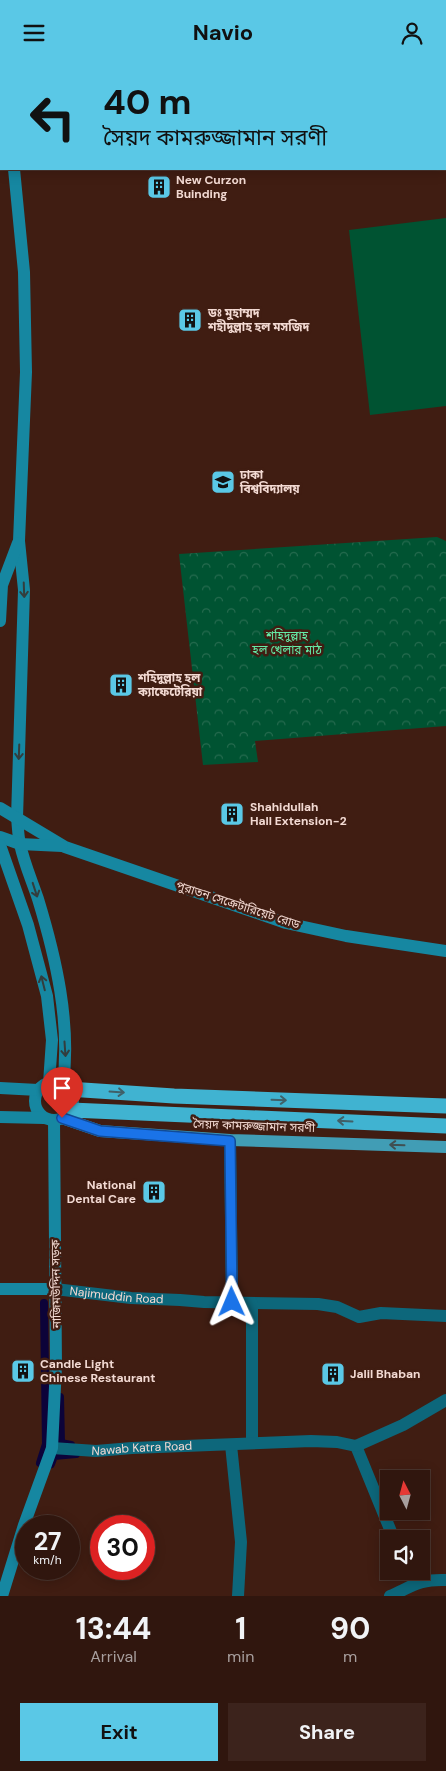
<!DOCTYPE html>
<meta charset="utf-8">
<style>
:root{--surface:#30160e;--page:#3c231c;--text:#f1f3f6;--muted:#a89f9e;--line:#4b352e;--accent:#5ac8e6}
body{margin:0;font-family:"DM Sans","Noto Sans Bengali",sans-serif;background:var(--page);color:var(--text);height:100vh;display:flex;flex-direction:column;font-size:19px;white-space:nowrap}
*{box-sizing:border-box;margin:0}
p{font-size:16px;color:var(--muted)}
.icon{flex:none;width:28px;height:28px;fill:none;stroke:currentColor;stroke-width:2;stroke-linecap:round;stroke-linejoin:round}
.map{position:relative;height:1531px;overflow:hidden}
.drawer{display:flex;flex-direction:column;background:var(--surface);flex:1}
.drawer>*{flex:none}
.guide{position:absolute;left:0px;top:0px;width:446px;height:105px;box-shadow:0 2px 12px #0003,0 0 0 1px var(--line);background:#5ac8e6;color:#111;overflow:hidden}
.needle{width:32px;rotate:354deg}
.tools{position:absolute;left:380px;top:1405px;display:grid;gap:10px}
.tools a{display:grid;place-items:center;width:50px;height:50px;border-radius:0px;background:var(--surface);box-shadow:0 2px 12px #0003,0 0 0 1px var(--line);font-size:25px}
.speed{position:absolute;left:15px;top:1450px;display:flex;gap:10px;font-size:25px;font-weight:700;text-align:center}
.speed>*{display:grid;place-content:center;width:65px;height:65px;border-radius:50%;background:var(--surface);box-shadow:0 2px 12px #0003,0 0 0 1px var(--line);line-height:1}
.speed small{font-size:12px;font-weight:400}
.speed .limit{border:8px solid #d22;background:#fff;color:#111}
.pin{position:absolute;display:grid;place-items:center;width:42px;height:42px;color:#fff;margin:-51px -21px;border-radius:50% 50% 50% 0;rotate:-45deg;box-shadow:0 0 5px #0007}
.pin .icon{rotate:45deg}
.me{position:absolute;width:55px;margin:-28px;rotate:359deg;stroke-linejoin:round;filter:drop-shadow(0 0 4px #0008)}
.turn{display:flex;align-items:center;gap:18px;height:105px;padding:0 20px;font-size:22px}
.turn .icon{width:65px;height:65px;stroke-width:2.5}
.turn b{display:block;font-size:35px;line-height:42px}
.eta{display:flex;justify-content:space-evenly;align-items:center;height:85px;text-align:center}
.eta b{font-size:30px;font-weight:700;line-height:35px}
.cta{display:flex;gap:10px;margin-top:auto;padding:10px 20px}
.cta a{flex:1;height:58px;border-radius:0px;background:var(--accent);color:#111;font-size:20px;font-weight:700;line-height:58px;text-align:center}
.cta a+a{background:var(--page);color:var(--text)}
header{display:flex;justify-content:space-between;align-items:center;height:65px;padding:0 20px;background:var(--accent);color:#111;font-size:22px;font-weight:700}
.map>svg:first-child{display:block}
.green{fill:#005332}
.park{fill:url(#park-crowns)}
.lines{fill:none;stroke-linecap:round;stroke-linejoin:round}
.stream{stroke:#0c0339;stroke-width:8}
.street{stroke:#0d677b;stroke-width:12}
.secondary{stroke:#1687a1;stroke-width:12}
.primary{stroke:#419db5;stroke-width:12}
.highway{stroke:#40b3d1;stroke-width:15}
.oneway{stroke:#333d3d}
.oneway2{stroke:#406068}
.oneway3{stroke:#405053}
.route-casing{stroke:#114b97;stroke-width:12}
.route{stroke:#1a73e8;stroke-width:9}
.labels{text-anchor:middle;stroke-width:5;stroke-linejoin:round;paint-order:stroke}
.poi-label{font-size:12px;font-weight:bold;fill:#f3dad3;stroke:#401d12;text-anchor:start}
.park-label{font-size:12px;fill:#65eba7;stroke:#401d12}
.street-label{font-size:12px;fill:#f3dad3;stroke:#401d12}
</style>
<header><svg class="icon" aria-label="menu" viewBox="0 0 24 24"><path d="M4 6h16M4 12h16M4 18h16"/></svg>Navio<svg class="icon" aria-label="person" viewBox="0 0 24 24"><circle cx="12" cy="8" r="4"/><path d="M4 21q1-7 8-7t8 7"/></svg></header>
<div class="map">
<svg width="446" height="1531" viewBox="0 0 446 1531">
<defs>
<pattern id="park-crowns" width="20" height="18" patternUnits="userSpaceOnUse" patternTransform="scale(1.25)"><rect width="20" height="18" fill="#005332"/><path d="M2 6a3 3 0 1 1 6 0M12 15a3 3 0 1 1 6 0" fill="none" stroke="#266b4f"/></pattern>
</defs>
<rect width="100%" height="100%" fill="#401d12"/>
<path class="green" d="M 446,153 L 446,341 L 370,350 L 349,165 Z"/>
<path class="park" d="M 437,472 L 446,476 L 446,661 L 255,676 L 258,697 L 203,700 L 179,489 Z"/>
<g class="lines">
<g class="stream">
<path d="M 60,1332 L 61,1378 L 71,1380"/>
<path d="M 40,1398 L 46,1379 L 44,1238"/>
<path d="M 51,1399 L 54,1391 L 76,1389"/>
<path d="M 410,1506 L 413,1514 L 413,1518 L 417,1517"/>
</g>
<g class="street">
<path d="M 230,1075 L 232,1237"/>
<path id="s1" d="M 55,1224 L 131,1233 L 180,1235 L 204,1237 L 318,1239 L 337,1242 L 359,1252 L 381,1248 L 446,1251"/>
<path d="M 252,1378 L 252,1238"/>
<path d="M 231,1380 L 241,1477 L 238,1531"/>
<path d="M 356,1381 L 394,1474"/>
<path id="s2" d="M 52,1383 L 96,1386 L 132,1383 L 311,1376 L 337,1377 L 356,1381 L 403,1360 L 446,1335"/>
<path d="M 390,1531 C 413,1521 419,1514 446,1515"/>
</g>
<g class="secondary">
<path d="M 4,0 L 4,1"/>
<path d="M 14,104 L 24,207 L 26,307 L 19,476 L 24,525 L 17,753 C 18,761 18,771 20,779 C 24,798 32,816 38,834 C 56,893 71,958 63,1019"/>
<path d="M 0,556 L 2,520 L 18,478"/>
<path d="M 0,743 L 65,782 L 286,858 L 346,871 L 446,886"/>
<path d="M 0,772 L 20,779 L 62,781"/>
<path d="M 0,780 L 28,860 L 47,931 L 52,975 L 49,1018"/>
<circle cx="54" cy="1036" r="19"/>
<path d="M 0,1023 L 38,1025"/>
<path d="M 0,1052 L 44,1053"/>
<path d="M 0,1224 L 55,1224"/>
<path d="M 2,1531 L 24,1460 L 52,1383 L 56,1301 L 54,1055"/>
</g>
<path class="primary" d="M 62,1053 L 100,1066 L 230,1075 L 446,1082"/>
<g class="highway">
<path d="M 68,1024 L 174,1031 L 446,1041"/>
<path d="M 71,1045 L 446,1061"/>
</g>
</g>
<defs><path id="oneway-shaft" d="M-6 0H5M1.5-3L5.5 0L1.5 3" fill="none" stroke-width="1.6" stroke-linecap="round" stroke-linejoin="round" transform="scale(1.25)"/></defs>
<g class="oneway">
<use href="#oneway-shaft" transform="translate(24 525) rotate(88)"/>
<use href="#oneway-shaft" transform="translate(19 687) rotate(92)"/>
<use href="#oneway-shaft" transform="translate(35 825) rotate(72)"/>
<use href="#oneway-shaft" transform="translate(43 918) rotate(-104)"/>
<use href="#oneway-shaft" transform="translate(65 984) rotate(86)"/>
</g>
<g class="oneway2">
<use href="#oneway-shaft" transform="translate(117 1027) rotate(4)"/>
<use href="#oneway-shaft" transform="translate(279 1035) rotate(2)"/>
<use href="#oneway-shaft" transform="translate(345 1056) rotate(-177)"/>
</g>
<use class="oneway3" href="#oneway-shaft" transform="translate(397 1080) rotate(-178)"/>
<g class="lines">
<g class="route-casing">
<path id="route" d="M 62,1053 L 100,1066 L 230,1076 L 232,1237"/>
</g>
<use href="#route" class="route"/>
</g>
<defs>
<g id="building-square" transform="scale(1.25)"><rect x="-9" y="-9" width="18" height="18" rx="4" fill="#5ac8e6" stroke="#401d12"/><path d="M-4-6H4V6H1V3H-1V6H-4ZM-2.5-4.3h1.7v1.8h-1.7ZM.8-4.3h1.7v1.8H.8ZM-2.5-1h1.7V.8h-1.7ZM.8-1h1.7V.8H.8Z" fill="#111"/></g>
<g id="university-square" transform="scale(1.25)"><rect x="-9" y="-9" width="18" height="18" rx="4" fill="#5ac8e6" stroke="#401d12"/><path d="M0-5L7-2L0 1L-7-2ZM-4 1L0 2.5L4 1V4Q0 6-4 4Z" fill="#111"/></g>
</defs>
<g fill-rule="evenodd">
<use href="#building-square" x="159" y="122"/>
<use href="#building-square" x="190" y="255"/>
<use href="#university-square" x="223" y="417"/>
<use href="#building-square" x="121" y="620"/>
<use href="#building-square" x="232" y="749"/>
<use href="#building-square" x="154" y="1127"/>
<use href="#building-square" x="23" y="1306"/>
<use href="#building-square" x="333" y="1309"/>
</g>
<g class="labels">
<g class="poi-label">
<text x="176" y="119">New Curzon<tspan x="176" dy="14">Buinding</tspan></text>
<text x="208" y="252">ডঃ মুহাম্মদ<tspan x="208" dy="14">শহীদুল্লাহ হল মসজিদ</tspan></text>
<text x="240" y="414">ঢাকা<tspan x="240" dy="14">বিশ্ববিদ্যালয়</tspan></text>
<text x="138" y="617">শহিদুল্লাহ হল<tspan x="138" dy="14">ক্যাফেটেরিয়া</tspan></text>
<text x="250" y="746">Shahidullah<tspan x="250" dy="14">Hall Extension-2</tspan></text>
<text x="136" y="1124" text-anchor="end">National<tspan x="136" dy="14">Dental Care</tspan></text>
<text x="40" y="1303">Candle Light<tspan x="40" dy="14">Chinese Restaurant</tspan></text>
<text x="350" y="1313">Jalil Bhaban</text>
</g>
<g class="park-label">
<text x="287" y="575">শহিদুল্লাহ<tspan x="287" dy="14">হল খেলার মাঠ</tspan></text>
</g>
<g class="street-label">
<text transform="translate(238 840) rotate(18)" y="4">পুরাতন সেক্রেটারিয়েট রোড</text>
<text transform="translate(254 1061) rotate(2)" y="4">সৈয়দ কামরুজ্জামান সরণী</text>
<text transform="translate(56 1219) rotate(-91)" y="4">নাজিমউদ্দিন সড়ক</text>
<text dy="4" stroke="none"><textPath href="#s1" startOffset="62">Najimuddin Road</textPath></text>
<text dy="4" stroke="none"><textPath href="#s2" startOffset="90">Nawab Katra Road</textPath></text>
</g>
</g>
</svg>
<div class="tools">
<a><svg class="needle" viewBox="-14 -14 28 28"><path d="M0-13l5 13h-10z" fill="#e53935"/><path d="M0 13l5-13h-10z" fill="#a89f9e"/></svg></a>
<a><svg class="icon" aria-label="sound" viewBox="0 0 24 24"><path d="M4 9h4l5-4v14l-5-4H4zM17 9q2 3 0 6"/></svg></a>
</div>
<div class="speed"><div>27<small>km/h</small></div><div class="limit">30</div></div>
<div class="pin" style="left:62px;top:1053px;background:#d93025"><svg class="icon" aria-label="arrive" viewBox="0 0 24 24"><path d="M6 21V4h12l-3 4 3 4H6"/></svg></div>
<svg class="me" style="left:232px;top:1237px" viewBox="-20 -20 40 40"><path d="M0-17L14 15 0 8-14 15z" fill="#1a73e8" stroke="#fff" stroke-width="4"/></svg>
<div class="guide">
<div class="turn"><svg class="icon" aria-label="left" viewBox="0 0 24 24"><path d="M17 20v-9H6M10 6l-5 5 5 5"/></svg><div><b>40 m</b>সৈয়দ কামরুজ্জামান সরণী</div></div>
</div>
</div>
<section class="drawer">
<div class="eta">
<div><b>13:44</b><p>Arrival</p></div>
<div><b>1</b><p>min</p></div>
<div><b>90</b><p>m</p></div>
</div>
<div class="cta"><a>Exit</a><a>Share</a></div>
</section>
